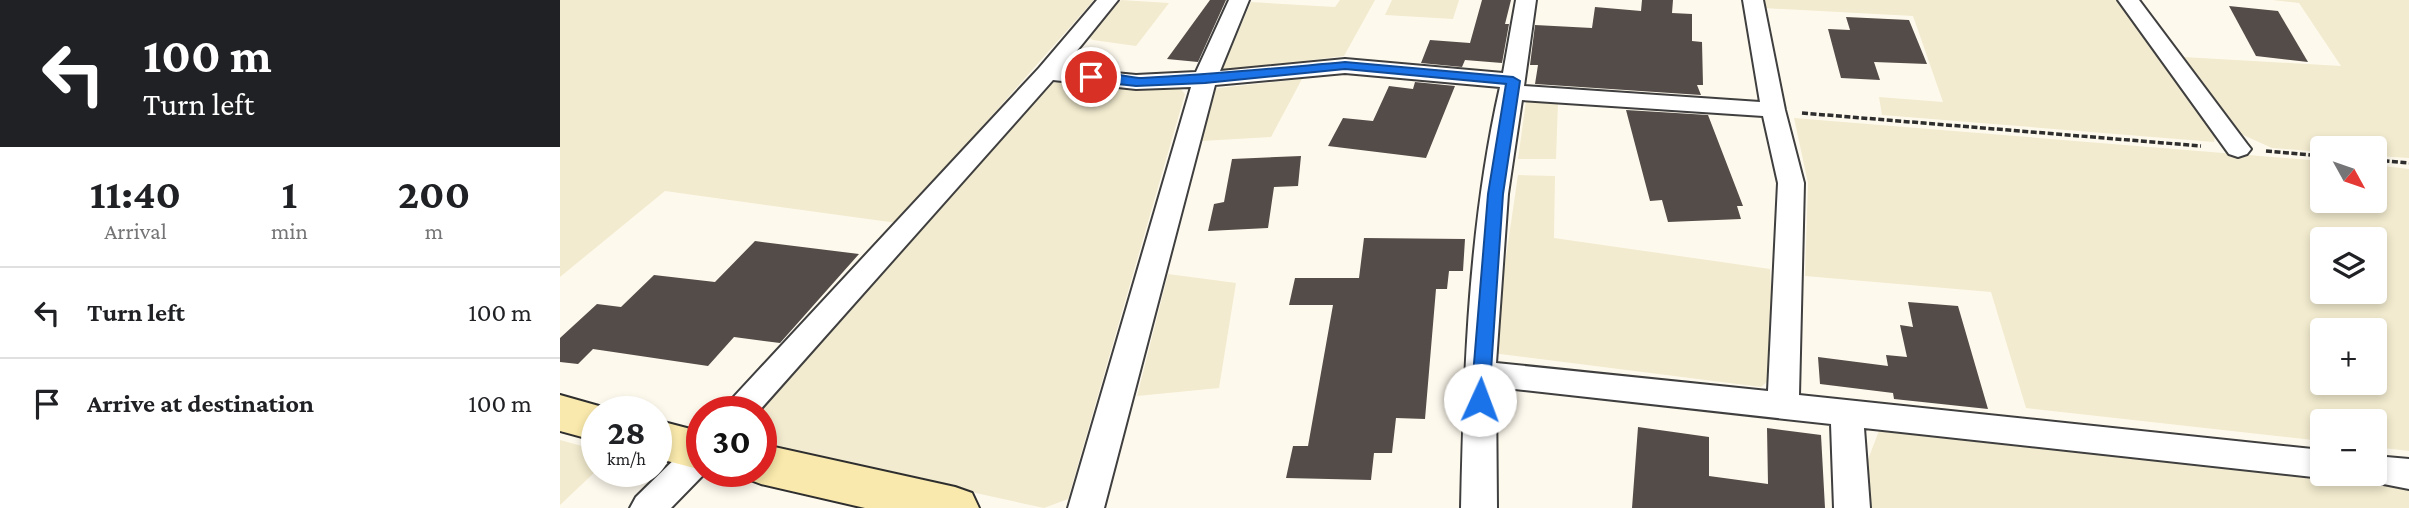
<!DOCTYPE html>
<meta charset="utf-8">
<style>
:root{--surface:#fff;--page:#f6f6f6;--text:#202124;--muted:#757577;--line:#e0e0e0}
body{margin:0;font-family:"Crimson Pro",serif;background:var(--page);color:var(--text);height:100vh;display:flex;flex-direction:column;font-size:26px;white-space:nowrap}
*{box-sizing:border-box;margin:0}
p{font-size:23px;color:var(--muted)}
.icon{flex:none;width:38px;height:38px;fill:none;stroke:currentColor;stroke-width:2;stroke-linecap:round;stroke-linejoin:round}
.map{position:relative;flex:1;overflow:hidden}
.sheet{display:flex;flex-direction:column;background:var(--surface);width:560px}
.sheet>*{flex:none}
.guide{background:#202124;color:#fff;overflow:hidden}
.needle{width:46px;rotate:130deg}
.tools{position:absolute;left:1750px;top:136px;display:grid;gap:14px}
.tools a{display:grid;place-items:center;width:77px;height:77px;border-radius:7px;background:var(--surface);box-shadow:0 4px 10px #0003;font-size:35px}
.speed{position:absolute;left:21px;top:396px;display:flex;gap:14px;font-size:35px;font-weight:700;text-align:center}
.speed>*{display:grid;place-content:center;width:91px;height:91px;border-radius:50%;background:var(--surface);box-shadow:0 4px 10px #0003;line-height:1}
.speed small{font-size:18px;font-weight:400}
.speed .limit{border:10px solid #d22;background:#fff;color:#111}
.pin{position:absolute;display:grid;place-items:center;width:60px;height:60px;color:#fff;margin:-30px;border:4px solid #fff;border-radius:50%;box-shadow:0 2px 7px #0007}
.me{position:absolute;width:77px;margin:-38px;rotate:2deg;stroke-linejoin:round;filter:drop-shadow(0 0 5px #0008)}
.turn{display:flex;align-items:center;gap:24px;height:147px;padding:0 28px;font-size:32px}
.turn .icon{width:91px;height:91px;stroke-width:2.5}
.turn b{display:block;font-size:49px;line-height:60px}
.eta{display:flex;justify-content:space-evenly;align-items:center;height:119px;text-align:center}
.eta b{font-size:42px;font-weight:700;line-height:49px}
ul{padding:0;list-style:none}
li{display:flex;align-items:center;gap:21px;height:91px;padding:0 28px;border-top:2px solid var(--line)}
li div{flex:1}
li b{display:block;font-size:26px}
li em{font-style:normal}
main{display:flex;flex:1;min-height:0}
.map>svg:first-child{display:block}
.farmland{fill:#f2ebcf;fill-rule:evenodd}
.building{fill:#544c49}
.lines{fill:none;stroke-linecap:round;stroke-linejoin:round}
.street-casing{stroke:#3f3f3f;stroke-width:4}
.secondary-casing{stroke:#2e2e2e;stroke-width:4}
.path{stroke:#2e2e2e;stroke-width:3.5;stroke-dasharray:6 2.5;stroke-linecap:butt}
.street{fill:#fff;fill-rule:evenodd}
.secondary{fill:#f9e9ac;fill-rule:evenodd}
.route{fill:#1a73e8;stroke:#114b97;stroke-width:2}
</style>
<main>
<section class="sheet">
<div class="guide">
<div class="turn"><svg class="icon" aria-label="left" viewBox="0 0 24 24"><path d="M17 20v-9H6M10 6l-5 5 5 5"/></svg><div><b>100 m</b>Turn left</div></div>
</div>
<div class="eta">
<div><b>11:40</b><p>Arrival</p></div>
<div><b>1</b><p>min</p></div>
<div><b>200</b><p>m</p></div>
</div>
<ul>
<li><svg class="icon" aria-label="left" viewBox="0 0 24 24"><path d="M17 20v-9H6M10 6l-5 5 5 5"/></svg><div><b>Turn left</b></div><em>100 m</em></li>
<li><svg class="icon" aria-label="arrive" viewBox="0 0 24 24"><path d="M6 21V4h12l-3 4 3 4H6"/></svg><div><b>Arrive at destination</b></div><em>100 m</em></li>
</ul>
</section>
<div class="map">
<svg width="1849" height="508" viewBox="0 0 1849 508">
<rect width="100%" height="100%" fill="#fef9ed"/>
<g class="farmland">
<path d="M 0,0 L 534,0 L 337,223 L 105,191 L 0,277 Z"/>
<path d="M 561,0 L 609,3 L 576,46 L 533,40 L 528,37 Z"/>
<path d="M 780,0 L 815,0 L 784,56 L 661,71 L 691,2 L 775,7 Z"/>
<path d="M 832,0 L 899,0 L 893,19 L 825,15 Z"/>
<path d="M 1202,0 L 1558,0 L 1655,136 L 1654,142 L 1322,115 L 1319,97 L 1383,102 L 1353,16 L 1203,8 Z"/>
<path d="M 1712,0 L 1849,0 L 1849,158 L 1815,156 L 1815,149 L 1762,149 L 1762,152 L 1712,148 L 1683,135 L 1623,57 L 1781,66 L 1739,3 Z"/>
<path d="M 742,79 L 711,137 L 642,141 L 650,89 Z"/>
<path d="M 502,80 L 573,90 L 620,88 L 625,94 L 508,499 L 484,508 L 214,449 L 201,409 L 486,86 Z"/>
<path d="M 966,101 L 998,102 L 996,159 L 958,159 Z"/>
<path d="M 1234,118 L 1762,161 L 1762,201 L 1815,201 L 1815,165 L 1849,169 L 1849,451 L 1815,447 L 1815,422 L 1762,422 L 1762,441 L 1466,408 L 1431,292 L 1245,276 L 1248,183 ZM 1762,240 L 1815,240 L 1815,292 L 1762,292 ZM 1762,331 L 1815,331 L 1815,383 L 1762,383 Z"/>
<path d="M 958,175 L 995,176 L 994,238 L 1210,269 L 1216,374 L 1201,387 L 932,353 Z"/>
<path d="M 608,274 L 676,283 L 659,388 L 577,396 Z"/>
<path d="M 1320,428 L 1849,488 L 1849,508 L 1306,508 L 1304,470 Z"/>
<path d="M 0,440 L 37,450 L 37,470 L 0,505 Z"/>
</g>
<g class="building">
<path d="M 650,0 L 666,0 L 638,62 L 607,59 Z"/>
<path d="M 922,0 L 951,0 L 945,24 L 949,24 L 942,63 L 905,60 L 902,67 L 861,63 L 870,40 L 910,43 Z"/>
<path d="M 1082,0 L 1113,0 L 1112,13 L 1132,14 L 1132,41 L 1142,42 L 1143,85 L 1137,85 L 1141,95 L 975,84 L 978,65 L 970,65 L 975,25 L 1032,28 L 1035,7 L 1081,11 Z"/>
<path d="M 1669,6 L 1718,11 L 1748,62 L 1696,56 Z"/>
<path d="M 1286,17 L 1349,20 L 1367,64 L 1314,62 L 1320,80 L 1281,78 L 1268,29 L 1290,30 Z"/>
<path d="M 855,82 L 895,86 L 866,158 L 768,146 L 783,118 L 813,121 L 829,86 L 853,89 Z"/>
<path d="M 1066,110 L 1148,115 L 1183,206 L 1177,206 L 1181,219 L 1108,222 L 1102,200 L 1090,201 Z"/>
<path d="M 741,156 L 738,186 L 714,187 L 708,228 L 648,231 L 654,204 L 664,202 L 672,159 Z"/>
<path d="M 804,238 L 905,239 L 903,271 L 889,271 L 887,289 L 876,289 L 865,419 L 836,418 L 832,453 L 814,453 L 811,480 L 726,478 L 733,446 L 748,446 L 773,305 L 729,305 L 735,278 L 799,278 Z"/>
<path d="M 195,241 L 299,254 L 220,343 L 174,337 L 148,366 L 33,349 L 18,364 L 0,362 L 0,338 L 37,304 L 61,307 L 94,275 L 155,282 Z"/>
<path d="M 1348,302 L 1398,306 L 1428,409 L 1334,399 L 1333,393 L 1260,384 L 1258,357 L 1328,366 L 1326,355 L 1347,357 L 1340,325 L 1353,327 Z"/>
<path d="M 1078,427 L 1149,437 L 1149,476 L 1208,484 L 1207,428 L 1261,435 L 1265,508 L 1072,508 Z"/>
</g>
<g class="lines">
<g class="street-casing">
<g id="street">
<path d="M 537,0 L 558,0 L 503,68 L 576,75 L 636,72 L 669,0 L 689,0 L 660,71 L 785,59 L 943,73 L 956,0 L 976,0 L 964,86 L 1200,102 L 1183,0 L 1203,0 L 1225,110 L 1244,183 L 1239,395 L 1762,450 L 1762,474 L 1774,474 L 1762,478 L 1304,428 L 1310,508 L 1274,508 L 1271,424 L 936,387 L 937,508 L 901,508 C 904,368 909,224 940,87 L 785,73 L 655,85 L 544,508 L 508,508 L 631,87 L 576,89 L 493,80 L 199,411 L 164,411 L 169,402 L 479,68 ZM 962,100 L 1203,116 L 1218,183 L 1208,391 L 936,363 L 948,194 Z"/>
<path d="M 1558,0 L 1579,0 L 1687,144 L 1691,149 L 1687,154 L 1678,157 L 1669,154 Z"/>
<path d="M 142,440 L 142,471 L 147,471 L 111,508 L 70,508 L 76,497 L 130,444 Z"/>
<path d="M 1815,456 L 1849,459 L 1849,489 L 1803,480 L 1800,474 L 1815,474 Z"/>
</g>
</g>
<g class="secondary-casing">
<g id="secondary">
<path d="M 0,395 L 53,410 L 37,411 L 37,441 L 0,431 Z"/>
<path d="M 96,420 L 142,432 L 142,470 L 96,458 Z"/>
<path d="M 201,444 L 395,487 L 412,493 L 419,508 L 305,508 L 201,484 L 185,478 L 181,471 L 201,471 Z"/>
</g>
</g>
<g class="path">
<path d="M 1242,113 L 1641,146"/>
<path d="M 1706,151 L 1762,156"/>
<path d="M 1815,160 L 1849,163"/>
</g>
<use href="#street" class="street"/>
<use href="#secondary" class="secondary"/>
</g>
<path class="route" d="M 785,62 L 953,77 L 960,81 L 943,194 L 929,400 L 926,405 L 920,407 L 914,405 L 911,400 L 928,194 L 946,84 L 785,69 L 645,83 L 576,86 L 531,81 L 525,77 C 536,67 567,78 582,78 C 650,75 718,68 785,62 Z"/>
</svg>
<div class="tools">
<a><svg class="needle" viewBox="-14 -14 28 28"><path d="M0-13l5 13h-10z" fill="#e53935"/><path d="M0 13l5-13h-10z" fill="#757577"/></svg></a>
<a><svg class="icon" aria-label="layers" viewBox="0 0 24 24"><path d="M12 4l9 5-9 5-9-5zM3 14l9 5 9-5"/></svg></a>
<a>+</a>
<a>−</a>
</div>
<div class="speed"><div>28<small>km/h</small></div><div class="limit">30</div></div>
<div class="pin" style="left:531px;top:77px;background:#d93025"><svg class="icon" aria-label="arrive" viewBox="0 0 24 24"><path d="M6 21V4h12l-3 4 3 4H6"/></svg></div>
<svg class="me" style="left:920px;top:400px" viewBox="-20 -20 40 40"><circle r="19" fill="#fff"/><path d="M0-13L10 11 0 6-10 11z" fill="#1a73e8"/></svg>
</div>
</main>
